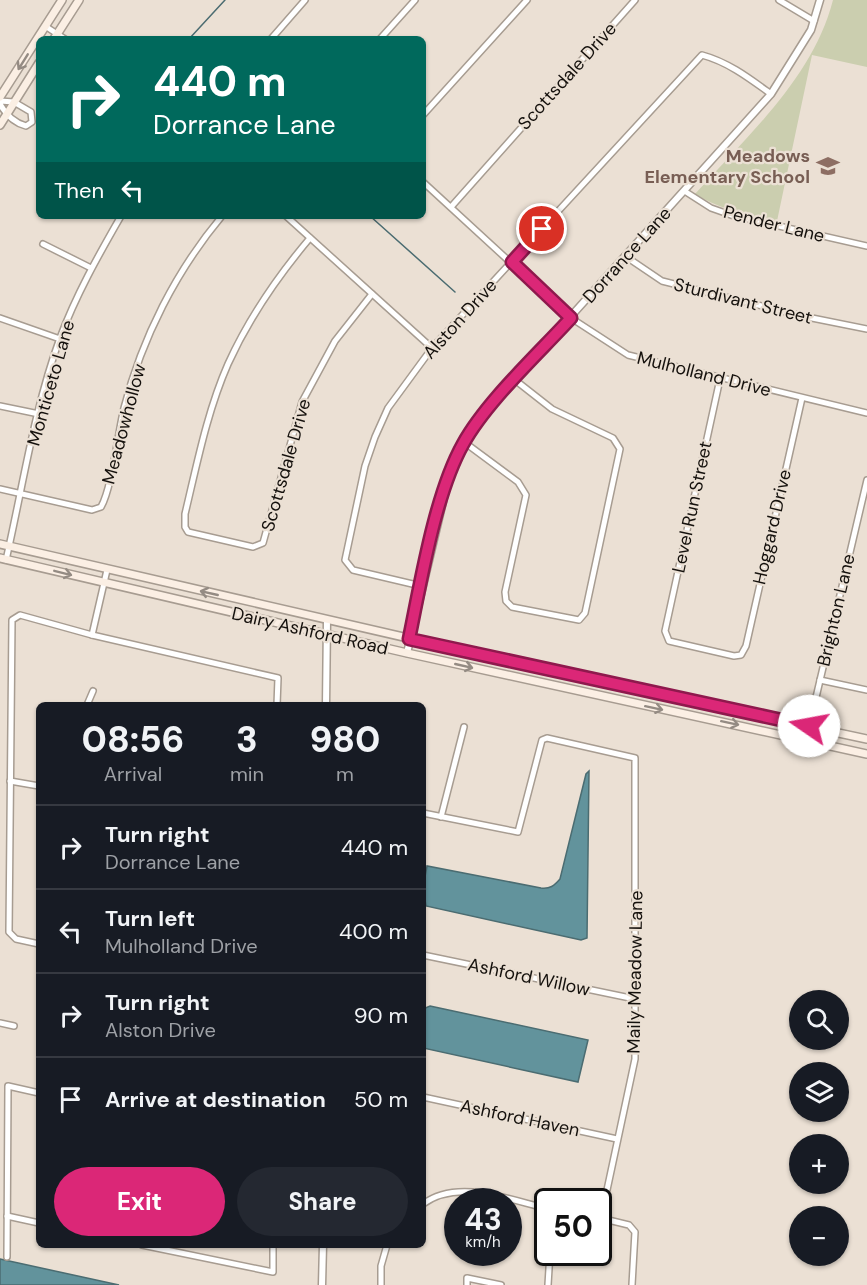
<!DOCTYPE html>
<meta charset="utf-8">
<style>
:root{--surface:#171b24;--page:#242831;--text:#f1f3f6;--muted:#9ea1a6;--line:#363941;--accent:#db2777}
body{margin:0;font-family:"DM Sans",sans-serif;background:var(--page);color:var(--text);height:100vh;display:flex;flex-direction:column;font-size:22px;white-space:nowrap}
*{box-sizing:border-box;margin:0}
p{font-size:20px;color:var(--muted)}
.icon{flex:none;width:33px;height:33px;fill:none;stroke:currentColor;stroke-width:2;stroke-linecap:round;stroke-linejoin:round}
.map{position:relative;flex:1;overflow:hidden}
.panel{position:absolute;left:36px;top:702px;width:390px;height:546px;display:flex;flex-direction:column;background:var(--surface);border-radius:9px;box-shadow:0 2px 4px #0004}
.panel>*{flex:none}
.hud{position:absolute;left:36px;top:36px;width:390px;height:183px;border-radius:9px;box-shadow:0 2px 4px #0004;background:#00695c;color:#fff;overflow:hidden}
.buttons{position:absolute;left:789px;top:990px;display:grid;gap:12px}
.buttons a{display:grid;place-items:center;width:60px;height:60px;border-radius:50%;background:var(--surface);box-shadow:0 2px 4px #0004;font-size:30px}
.speed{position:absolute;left:444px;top:1188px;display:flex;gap:12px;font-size:30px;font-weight:700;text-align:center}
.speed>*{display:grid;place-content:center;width:78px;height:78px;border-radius:50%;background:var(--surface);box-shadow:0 2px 4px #0004;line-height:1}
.speed small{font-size:15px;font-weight:400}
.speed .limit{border:3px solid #111;border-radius:9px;background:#fff;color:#111}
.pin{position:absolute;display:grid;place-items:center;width:51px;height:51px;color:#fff;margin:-26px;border:3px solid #fff;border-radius:50%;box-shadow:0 2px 6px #0007}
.me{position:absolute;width:66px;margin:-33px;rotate:282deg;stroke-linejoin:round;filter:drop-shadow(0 0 4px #0008)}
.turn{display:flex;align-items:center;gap:21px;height:126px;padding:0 18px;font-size:27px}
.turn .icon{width:78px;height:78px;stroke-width:2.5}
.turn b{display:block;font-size:42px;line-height:51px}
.then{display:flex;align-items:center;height:57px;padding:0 18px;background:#0003;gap:12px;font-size:22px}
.eta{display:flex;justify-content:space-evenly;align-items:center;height:102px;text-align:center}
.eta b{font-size:36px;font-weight:800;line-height:42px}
.cta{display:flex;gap:12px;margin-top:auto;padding:12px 18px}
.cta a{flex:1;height:69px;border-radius:36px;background:var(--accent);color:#fff;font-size:24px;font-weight:800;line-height:69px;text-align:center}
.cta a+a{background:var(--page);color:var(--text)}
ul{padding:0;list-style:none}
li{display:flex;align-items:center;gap:18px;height:84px;padding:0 18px;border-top:2px solid var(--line)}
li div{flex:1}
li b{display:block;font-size:22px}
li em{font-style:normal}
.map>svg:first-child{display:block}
.green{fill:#cbceaf}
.water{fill:#62939c;stroke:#4b6c71;stroke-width:1.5}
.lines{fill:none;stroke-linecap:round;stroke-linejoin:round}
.stream{stroke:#4b6c71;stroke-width:1.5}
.minor-casing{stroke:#a79c91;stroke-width:8}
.tertiary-casing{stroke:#a79c91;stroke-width:9}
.secondary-casing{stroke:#a79c91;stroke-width:10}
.minor{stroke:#fff;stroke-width:5}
.tertiary{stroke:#fff;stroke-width:6}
.secondary{stroke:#fbefe4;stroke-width:7}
.oneway{stroke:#948b83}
.route-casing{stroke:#8e194d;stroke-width:15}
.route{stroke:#db2777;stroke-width:10}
.labels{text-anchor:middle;stroke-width:4.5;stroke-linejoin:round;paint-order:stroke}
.street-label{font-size:18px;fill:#15110d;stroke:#ebe0d4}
.education-label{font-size:18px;font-weight:bold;fill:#785e54;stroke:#ebe0d4;text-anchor:end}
</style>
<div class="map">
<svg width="867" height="1285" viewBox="0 0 867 1285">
<rect width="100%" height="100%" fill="#ebe0d4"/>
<path class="green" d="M 833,0 L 867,0 L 867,67 L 812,55 L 777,221 C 748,215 721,210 695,194 C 747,136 813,78 833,0 Z"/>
<g class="water">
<path d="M 589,771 L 587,938 L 581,940 L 426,906 L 423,887 L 427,866 L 541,888 C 550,889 554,886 560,879 L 586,774 Z"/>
<path d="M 430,1006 L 588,1040 L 578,1082 L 423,1048 L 423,1009 Z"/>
<path d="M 0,1259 L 119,1285 L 0,1285 Z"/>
</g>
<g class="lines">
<g class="stream">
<path d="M 189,39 L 225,0"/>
<path d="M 370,216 L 455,292"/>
</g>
<g class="minor-casing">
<g id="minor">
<path d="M 779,0 L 814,21"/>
<path d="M 45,26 L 65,39"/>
<path d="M 271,39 L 305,0"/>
<path d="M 380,39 L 415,0"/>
<path d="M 0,101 L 14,102 L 31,112 L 32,122 L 26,126 C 15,123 6,115 0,104"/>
<path d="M 423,115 L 527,0"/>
<path d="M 423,182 L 571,318 L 628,355 L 867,413"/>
<path d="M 686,192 L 711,208 L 731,215 L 867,246"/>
<path d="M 451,207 L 635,0"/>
<path d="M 286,216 L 432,348"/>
<path d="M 310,238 C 277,277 249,318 228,364 C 207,412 197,464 185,514 L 185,527 L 188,532 L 253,547 L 263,543 L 302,402 L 335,341 L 372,294"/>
<path d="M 43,244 L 91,268"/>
<path d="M 625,256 L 662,281 L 802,316 L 867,329"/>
<path d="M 0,318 L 60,339"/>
<path d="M 720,379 L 665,631 L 669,641 L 734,656 L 741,655 L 746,646 L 802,398"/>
<path d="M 0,406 L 39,414"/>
<path d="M 464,442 L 518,482 L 526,495 L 505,592 L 506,601 L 512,607 L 579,620 L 585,613 L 620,449 L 613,438 L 552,409 L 515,380"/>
<path d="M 0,489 L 92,510 L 101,507 C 112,488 118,432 124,408 C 142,338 176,271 222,216"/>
<path d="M 6,560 C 23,486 34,409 60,338 C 76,295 98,256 121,216"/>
<path d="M 421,586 L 353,570 L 345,560 L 365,466 L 375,437 L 388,408 L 432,348 L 702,55 C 728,62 749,78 771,94"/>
<path d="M 92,635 L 107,570"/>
<path d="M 820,680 L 867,690"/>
<path d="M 87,705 L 93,691"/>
<path d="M 806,740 L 867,480"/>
<path d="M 10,781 L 39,786"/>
<path d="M 423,813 L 518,832 L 542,740 L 547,738 L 635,758 L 635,1059 L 601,1218"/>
<path d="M 441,817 L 464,727"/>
<path d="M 39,944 L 16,939 L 9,932 L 12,620 L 20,615 L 92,635 L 278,678 L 277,705"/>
<path d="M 423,955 L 635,999"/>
<path d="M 0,1023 L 14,1026"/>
<path d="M 423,1097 L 617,1139"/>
<path d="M 423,1204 C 458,1178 510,1200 548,1209"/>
<path d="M 7,1216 L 39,1223"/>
<path d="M 600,1218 L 629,1225 L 635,1232 L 632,1285"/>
<path d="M 142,1245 L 273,1272 L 273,1245"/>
<path d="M 7,1257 L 8,1086 L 39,1093"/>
<path d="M 381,1285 L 381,1266 L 387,1245"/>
<path d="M 467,1285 L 467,1278 L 501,1285"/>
<path d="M 548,1285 L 550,1252"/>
</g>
</g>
<g class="tertiary-casing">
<g id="tertiary">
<path d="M 407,653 L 450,472 L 464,442 L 500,395 L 771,94 L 811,30 L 820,0"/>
<path d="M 326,705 L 327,620"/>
<path d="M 322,1285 L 323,1245"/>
</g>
</g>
<g class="secondary-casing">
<g id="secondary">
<path d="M 54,39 L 79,0"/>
<path d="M 0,97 L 62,0"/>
<path d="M 0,125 L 39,63"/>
<path d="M 0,544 L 599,682 L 867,739"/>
<path d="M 0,558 L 407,653 L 867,754"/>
</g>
</g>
<use href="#minor" class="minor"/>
<use href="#tertiary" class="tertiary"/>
<use href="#secondary" class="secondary"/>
</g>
<defs><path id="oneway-shaft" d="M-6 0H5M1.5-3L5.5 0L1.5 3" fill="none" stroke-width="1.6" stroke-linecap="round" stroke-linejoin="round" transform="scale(1.5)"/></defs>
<g class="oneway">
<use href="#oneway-shaft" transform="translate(23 62) rotate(122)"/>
<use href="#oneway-shaft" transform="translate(63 573) rotate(14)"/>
<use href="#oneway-shaft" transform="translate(209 593) rotate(-167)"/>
<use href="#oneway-shaft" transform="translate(464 666) rotate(13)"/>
<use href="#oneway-shaft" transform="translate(654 708) rotate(12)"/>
<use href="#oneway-shaft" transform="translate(730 723) rotate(12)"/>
</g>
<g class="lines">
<g class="route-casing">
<path id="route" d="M 542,229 L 512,262 L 571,318 C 538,354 486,402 463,444 C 435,494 421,581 409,639 L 809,726"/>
</g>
<use href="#route" class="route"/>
</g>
<defs>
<g id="school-bare" transform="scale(1.8)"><path d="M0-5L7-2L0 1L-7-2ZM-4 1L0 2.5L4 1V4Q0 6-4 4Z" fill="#8d6e63" stroke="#ebe0d4" stroke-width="2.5" paint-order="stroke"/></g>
</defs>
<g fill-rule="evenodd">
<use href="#school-bare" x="828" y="166"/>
</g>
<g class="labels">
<g class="street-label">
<text transform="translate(567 76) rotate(-48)" y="6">Scottsdale Drive</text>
<text transform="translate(774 224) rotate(14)" y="6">Pender Lane</text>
<text transform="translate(627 255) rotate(-48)" y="6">Dorrance Lane</text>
<text transform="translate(743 301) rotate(14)" y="6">Sturdivant Street</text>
<text transform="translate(460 319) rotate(-48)" y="6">Alston Drive</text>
<text transform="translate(704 374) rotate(14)" y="6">Mulholland Drive</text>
<text transform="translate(51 383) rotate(-74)" y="6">Monticeto Lane</text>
<text transform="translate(124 424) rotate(-75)" y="6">Meadowhollow</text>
<text transform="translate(286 465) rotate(-74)" y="6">Scottsdale Drive</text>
<text transform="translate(692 507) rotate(-78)" y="6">Level Run Street</text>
<text transform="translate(772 527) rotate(-77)" y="6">Hoggard Drive</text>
<text transform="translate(836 610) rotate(-77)" y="6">Brighton Lane</text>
<text transform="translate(310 631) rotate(13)" y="6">Dairy Ashford Road</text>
<text transform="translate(635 972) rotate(-89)" y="6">Maily Meadow Lane</text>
<text transform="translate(529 977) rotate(12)" y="6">Ashford Willow</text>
<text transform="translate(520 1118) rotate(12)" y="6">Ashford Haven</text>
</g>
<g class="education-label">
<text x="810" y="162">Meadows<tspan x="810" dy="21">Elementary School</tspan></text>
</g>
</g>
</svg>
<div class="buttons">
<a><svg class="icon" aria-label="search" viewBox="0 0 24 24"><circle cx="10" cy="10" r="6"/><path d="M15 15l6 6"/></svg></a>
<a><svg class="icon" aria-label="layers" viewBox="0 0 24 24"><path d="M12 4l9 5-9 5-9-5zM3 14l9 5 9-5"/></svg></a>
<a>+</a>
<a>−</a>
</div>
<div class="speed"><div>43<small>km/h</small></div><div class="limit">50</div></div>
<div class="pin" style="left:542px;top:229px;background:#d93025"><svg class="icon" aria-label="arrive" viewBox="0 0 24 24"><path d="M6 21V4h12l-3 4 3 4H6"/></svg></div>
<svg class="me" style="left:809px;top:726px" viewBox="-20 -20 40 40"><circle r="19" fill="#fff"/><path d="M0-13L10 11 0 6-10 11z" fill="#db2777"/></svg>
<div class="hud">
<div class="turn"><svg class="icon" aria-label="right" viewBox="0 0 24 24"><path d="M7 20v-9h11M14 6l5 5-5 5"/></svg><div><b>440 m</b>Dorrance Lane</div></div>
<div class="then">Then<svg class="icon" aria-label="left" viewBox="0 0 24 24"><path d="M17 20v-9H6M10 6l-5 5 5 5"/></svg></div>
</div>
<section class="panel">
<div class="eta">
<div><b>08:56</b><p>Arrival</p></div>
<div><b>3</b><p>min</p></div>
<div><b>980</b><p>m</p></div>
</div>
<ul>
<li><svg class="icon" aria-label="right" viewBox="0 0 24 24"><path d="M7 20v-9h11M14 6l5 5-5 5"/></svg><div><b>Turn right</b><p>Dorrance Lane</p></div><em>440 m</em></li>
<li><svg class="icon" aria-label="left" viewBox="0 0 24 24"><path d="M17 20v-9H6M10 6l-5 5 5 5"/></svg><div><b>Turn left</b><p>Mulholland Drive</p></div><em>400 m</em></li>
<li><svg class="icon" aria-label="right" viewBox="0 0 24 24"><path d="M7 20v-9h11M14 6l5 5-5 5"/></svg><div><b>Turn right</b><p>Alston Drive</p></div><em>90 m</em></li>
<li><svg class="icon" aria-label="arrive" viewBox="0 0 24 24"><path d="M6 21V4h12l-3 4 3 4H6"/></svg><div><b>Arrive at destination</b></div><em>50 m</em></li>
</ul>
<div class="cta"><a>Exit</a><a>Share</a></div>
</section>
</div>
